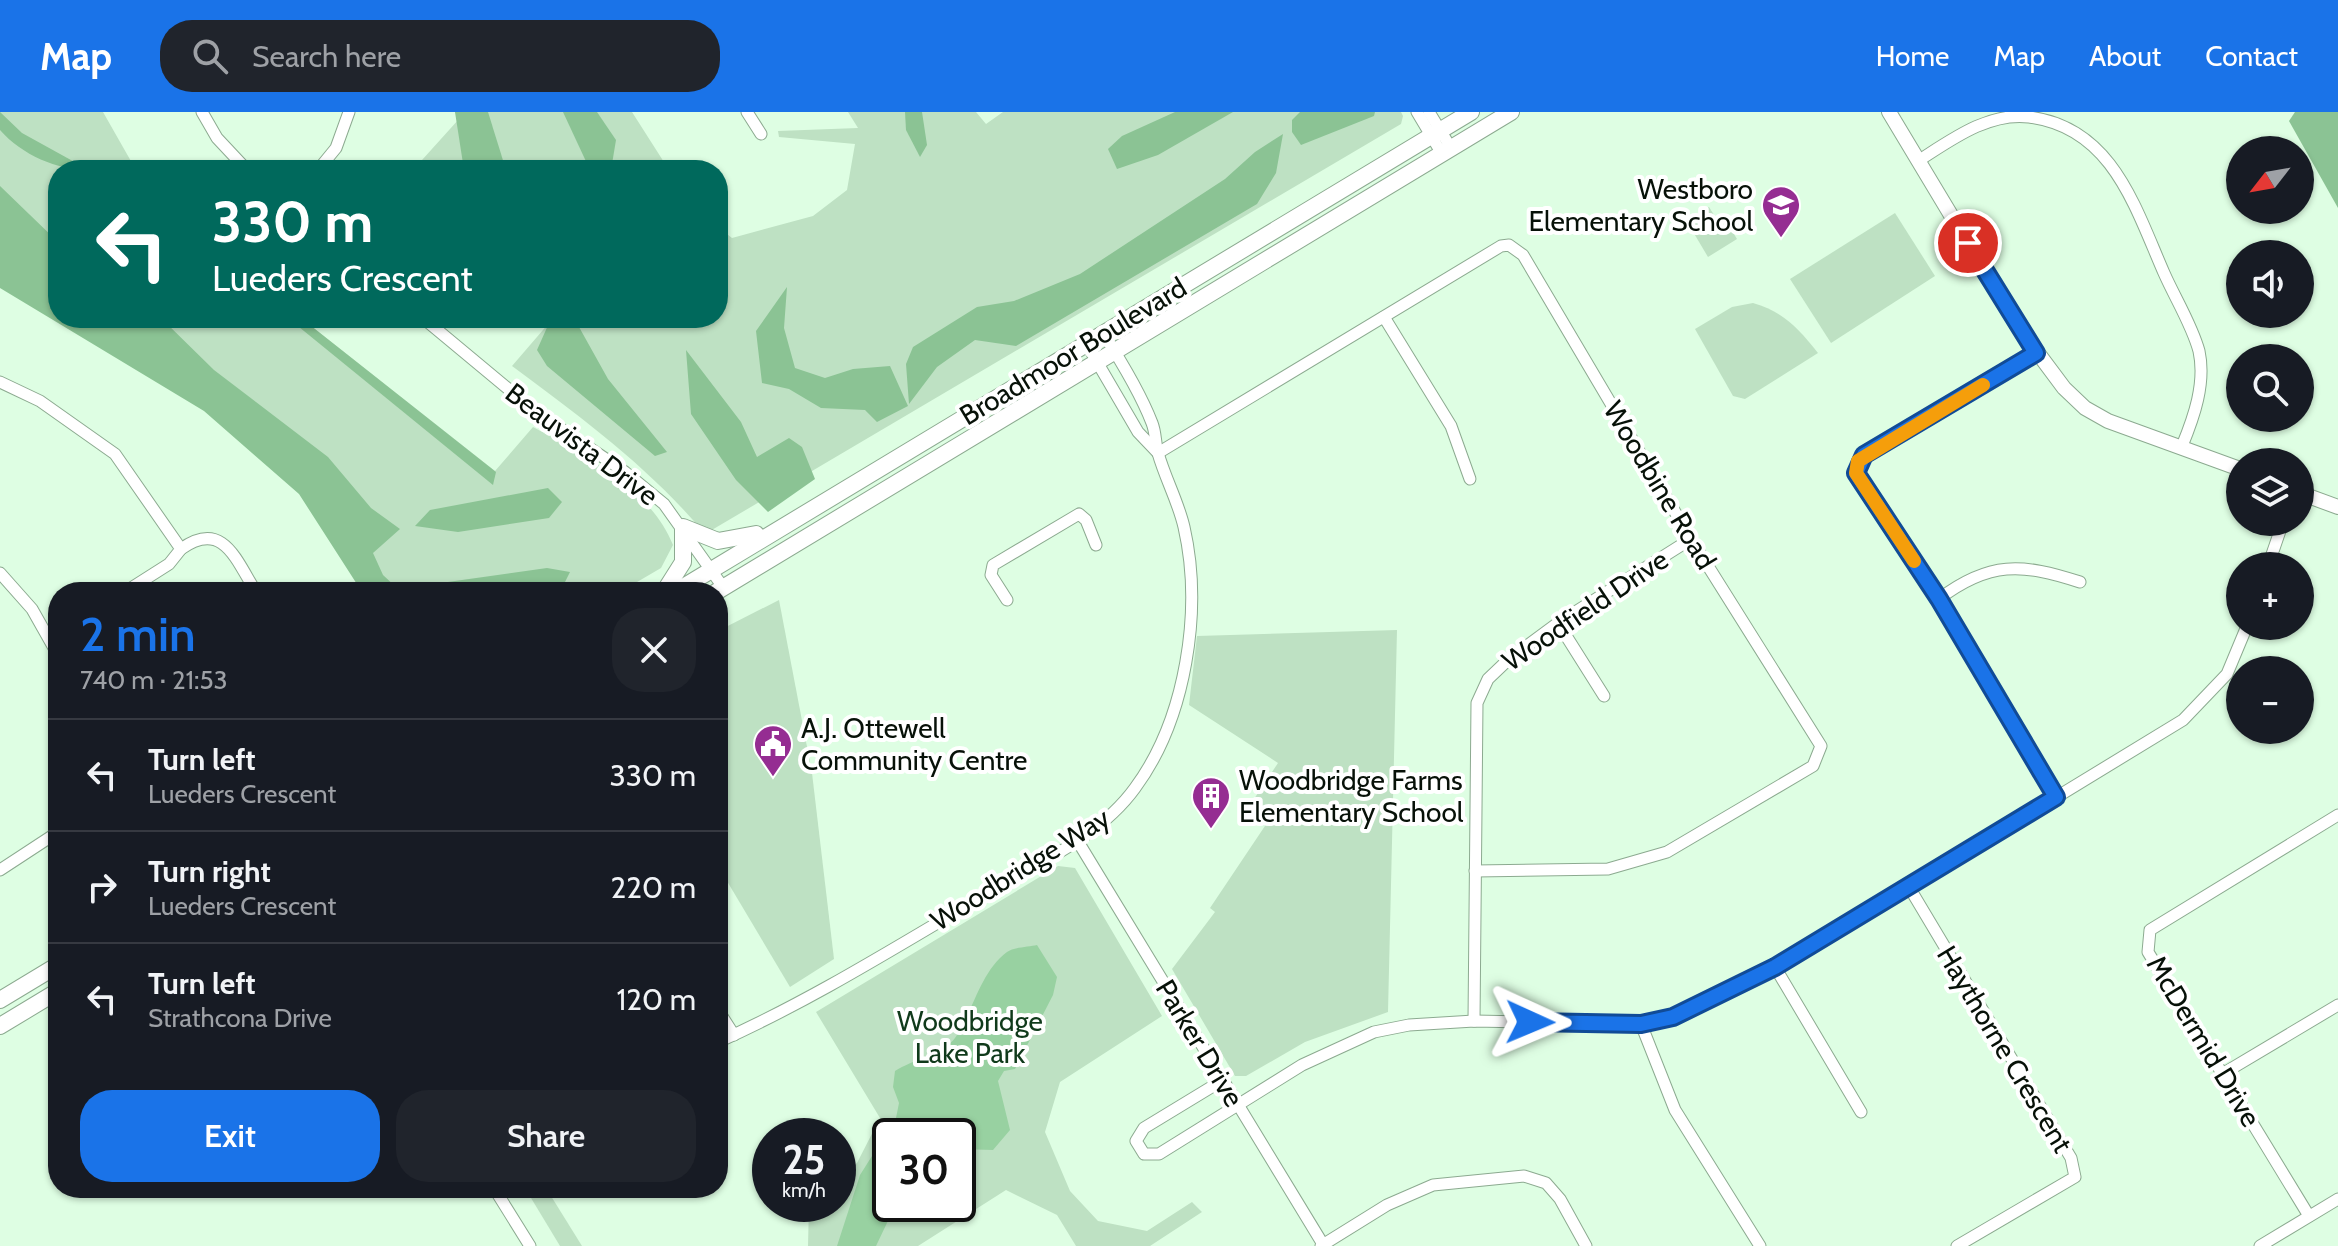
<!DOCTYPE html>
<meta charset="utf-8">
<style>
:root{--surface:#171b24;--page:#20242c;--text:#f1f3f6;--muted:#9ea1a6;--line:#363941;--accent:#1a73e8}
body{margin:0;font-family:Cabin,sans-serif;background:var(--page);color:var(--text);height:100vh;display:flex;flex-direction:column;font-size:30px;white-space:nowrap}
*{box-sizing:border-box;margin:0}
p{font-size:26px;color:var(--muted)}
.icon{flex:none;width:44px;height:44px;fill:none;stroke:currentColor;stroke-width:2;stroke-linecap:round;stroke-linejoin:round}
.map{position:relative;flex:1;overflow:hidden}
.side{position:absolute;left:48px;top:470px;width:680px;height:616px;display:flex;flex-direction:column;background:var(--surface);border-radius:32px;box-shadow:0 2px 6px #0004}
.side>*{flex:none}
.banner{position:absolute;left:48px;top:48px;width:680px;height:168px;border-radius:32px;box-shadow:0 2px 6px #0004;background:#00695c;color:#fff;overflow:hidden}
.needle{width:52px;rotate:239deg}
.controls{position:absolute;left:2226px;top:24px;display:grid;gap:16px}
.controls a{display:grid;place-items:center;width:88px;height:88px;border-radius:50%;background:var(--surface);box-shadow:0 2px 6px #0004;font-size:40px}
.speed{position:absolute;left:752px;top:1006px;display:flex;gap:16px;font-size:40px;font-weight:700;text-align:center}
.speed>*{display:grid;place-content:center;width:104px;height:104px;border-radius:50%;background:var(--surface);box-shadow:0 2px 6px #0004;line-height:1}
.speed small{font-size:20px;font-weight:400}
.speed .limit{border:4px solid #111;border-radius:12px;background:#fff;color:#111}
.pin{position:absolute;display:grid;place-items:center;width:68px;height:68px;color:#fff;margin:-34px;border:4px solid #fff;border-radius:50%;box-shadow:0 2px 8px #0007}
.me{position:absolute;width:88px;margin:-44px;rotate:91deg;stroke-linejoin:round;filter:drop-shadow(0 0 6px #0008)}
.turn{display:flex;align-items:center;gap:28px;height:168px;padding:0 32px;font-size:36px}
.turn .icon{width:104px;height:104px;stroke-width:2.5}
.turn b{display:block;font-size:56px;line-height:68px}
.round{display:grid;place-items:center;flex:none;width:84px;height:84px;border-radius:32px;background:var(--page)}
.headline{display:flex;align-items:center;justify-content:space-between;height:136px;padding:0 32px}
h1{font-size:48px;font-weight:600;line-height:60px;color:var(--accent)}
.cta{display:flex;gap:16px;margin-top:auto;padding:16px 32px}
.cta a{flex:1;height:92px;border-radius:32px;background:var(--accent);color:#fff;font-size:32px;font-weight:600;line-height:92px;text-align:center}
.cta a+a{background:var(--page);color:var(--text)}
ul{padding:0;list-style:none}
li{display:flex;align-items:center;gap:24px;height:112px;padding:0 32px;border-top:2px solid var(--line)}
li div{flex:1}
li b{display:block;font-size:30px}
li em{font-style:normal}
header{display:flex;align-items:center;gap:48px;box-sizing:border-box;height:112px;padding:0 40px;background:var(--accent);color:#fff}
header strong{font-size:38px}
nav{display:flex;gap:44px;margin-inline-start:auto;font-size:28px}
.search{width:560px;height:72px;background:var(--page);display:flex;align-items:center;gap:20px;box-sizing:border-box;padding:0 28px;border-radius:32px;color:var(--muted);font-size:30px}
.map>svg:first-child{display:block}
.green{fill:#bee1c3;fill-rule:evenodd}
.forest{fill:#8bc394}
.water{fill:#98d1a1}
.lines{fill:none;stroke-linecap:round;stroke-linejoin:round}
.minor-casing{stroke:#8caa90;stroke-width:13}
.tertiary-casing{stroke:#8caa90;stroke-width:16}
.secondary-casing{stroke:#8caa90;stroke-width:18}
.minor{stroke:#fff;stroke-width:11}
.tertiary{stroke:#fff;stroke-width:14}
.secondary{stroke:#fff;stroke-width:16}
.route-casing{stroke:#114b97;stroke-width:20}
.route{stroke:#1a73e8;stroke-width:14}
.slow{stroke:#f59e0b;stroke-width:14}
.labels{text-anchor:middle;stroke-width:8;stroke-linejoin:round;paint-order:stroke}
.poi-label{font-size:28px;fill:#071108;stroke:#fff;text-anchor:start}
.street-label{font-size:28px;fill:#071108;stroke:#fff}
.park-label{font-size:28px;fill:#103a1b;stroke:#fff}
</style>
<header>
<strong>Map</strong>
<div class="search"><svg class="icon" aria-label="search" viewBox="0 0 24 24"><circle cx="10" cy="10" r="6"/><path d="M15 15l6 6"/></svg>Search here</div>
<nav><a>Home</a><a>Map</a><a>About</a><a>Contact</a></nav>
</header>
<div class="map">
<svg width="2338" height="1134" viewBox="0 0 2338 1134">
<rect width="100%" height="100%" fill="#defee3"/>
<g class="green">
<path d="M 0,0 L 103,0 L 136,58 L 58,58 L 58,180 L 0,134 Z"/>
<path d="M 455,0 L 632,0 L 669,58 L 413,58 L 459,7 Z"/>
<path d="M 848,0 L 976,0 L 986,12 L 1003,0 L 1401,0 L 1403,4 L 1401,12 L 705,422 C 649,355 582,306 512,254 L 549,211 L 544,206 L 718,206 L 718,115 L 732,126 L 813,104 L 847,78 L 855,32 L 779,25 L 778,19 L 858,16 Z"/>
<path d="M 1709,95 L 1723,117 L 1729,114 L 1737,127 L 1708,145 L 1686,108 Z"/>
<path d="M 1895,101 L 1935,164 L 1831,231 L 1790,167 Z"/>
<path d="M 1753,191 C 1784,200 1798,216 1818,241 L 1745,287 L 1733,284 L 1695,217 L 1732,195 Z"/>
<path d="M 102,206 L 301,206 L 495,359 L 533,315 C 584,342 650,376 673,433 L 661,456 L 620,480 L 374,480 L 316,379 Z"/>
<path d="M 779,488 L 812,661 L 834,847 L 790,875 L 718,754 L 718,519 Z"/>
<path d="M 1397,518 L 1388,900 L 1305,930 L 1246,964 L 1235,964 L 1172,857 L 1215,800 L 1210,796 L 1273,702 L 1254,687 L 1278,651 L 1189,593 L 1197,524 Z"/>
<path d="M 1058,754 L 1075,756 L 1162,904 L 1060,970 L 1045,1020 L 1070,1079 L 1098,1109 L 1147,1119 L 1192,1090 L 1202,1100 L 1150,1134 L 1076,1134 L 1057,1103 L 1006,1078 L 918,1134 L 808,1134 L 809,1092 L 838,1092 L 838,1064 L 857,1051 L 880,1006 L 816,900 ZM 890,1024 L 958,1024 L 958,1092 L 890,1092 Z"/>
<path d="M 525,1076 L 546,1076 L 582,1134 L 560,1134 Z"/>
</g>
<g class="forest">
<path d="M 0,0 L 22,21 L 89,58 C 57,58 22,43 0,18 Z"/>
<path d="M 455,0 L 488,0 L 506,58 L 464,58 Z"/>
<path d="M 563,0 L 597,0 L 616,28 L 611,58 L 590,58 Z"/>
<path d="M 905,0 L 922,0 L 927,33 L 920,45 L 906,18 Z"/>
<path d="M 1175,0 L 1233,0 L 1158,43 L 1117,57 L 1108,37 L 1122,24 Z"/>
<path d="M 1300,0 L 1375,0 L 1374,4 L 1301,33 L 1292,20 L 1292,8 Z"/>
<path d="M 2295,0 L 2338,0 L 2338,96 L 2289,9 Z"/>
<path d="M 1283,22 L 1276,61 L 1257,92 L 1016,234 L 975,228 L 937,255 L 909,292 L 906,252 L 913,235 L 977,195 L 1014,189 L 1080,162 L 1225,67 L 1255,40 Z"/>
<path d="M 0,74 L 58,130 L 58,206 L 161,206 L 214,258 L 328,345 L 371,396 L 400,417 L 373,441 L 383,463 L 398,477 L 547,456 L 570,460 L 560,480 L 362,480 L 299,382 L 204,299 L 0,176 Z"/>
<path d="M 787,175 L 784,216 L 795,256 L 825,266 L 853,257 L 890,254 L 908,294 L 877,310 L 865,298 L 821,296 L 789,277 L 762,271 L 756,219 Z"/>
<path d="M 288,206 L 301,206 L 496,360 L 493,373 Z"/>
<path d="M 547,206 L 574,206 L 608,267 L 667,340 L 655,344 L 547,254 L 537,238 L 549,211 Z"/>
<path d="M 686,238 L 741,310 L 757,345 L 789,326 L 802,335 L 815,367 L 768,400 L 736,368 L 691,302 Z"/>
<path d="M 548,376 L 562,390 L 549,406 L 458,420 L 415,414 L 430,398 Z"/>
</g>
<path class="water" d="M 1037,833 L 1057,865 L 1053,883 L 1015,957 L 1004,959 L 998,969 L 1010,1018 L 993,1038 L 958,1037 L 958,1024 L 890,1024 L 890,1092 L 896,1092 L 876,1134 L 837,1134 L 860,1063 L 896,1006 L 899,991 L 893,975 L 895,959 C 912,948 944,941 955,926 C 973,900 980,860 1007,840 C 1014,835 1029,835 1037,833 Z"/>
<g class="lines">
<g class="minor-casing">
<g id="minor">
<path d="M 202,0 L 217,26 L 247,58"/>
<path d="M 747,0 L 761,22"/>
<path d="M 1417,0 L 1442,42"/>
<path d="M 1429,0 L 1451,36"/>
<path d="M 1918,49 C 1951,28 1988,0 2029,5 C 2112,15 2135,95 2164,161 C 2175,186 2192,213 2199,239 C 2206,271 2194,305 2182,334"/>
<path d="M 318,58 L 336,36 L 349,0"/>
<path d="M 1384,205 L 1451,314 L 1470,367"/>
<path d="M 423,206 L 536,300 L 625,360 L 664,392 L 723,475"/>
<path d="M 1086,231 L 1138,320 L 1158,341"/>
<path d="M 2036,241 L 1864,343 L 1856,361 L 1939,487 L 2056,685"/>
<path d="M 0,270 L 40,289 L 115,342 L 181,437 L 169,452 L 125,480"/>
<path d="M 1158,341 L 1501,134 L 1509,133 L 1523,143 L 1691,427 L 1821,634 L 1813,654 L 1667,740 L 1608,757 L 1475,759"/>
<path d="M 181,437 C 223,407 236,448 256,480"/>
<path d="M 2268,454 L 2283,410"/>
<path d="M 0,461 L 32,497 L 58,543"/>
<path d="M 1939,487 C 1989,449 2022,451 2080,470"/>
<path d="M 1007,488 L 991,463 L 993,453 L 1079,402 L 1086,408 L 1096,433"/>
<path d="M 1558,511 L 1604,584"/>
<path d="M 1077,728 L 1324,1134"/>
<path d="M 0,758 L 58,720"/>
<path d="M 1909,775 L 2071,1046 L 2075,1065 L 1957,1134"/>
<path d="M 1775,855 L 1861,1000"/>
<path d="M 718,898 L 734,923"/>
<path d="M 1474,909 L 1477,591 L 1488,567 L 1509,547 L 1558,511 L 1691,427"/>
<path d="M 1641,912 L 1675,998 L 1760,1134"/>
<path d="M 718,930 C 810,889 896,835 983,784 C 1034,753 1099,726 1135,676 C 1186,607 1203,498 1184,415 C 1178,389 1165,366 1158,341 C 1155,331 1156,321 1152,311 C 1140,280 1121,249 1103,221"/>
<path d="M 2224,961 L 2338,893"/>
<path d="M 1223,968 L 1144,1016 L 1136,1029 L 1144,1042 L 1159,1042 L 1302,953 L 1374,920 L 1409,913 L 1474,909 L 1641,912 L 1673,905 L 1718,886 L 1909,775 L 2183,608 L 2227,562 L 2247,514"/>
<path d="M 494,1076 L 530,1134"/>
<path d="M 2309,1104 L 2148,840 L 2150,818 L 2338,703"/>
<path d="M 1321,1134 L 1387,1093 L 1433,1073 L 1524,1064 L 1546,1071 L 1560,1087 L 1586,1134"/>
<path d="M 2260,1134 L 2338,1087"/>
</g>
</g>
<g class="tertiary-casing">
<g id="tertiary">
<path d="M 1889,0 L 2017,213 L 2064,276 L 2085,296 L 2108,309 L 2240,357"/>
<path d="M 2300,381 L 2338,395"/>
</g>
</g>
<g class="secondary-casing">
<g id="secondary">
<path d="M 664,480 L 683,450 L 683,415 L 718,429 L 756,422"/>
<path d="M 675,480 L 1471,0"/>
<path d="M 716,480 L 1511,0"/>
<path d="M 0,888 L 58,853"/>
<path d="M 0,914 L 58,879"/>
</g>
</g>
<use href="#minor" class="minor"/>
<use href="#tertiary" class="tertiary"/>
<use href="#secondary" class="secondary"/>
</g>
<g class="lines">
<g class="route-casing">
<path id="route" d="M 1530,910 L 1641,912 L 1673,905 L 1775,855 L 2056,685 L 1939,487 L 1856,361 L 1864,343 L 2036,241 L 1968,131"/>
</g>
<use href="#route" class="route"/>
<path class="slow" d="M 1914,449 L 1856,361 L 1858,349 L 1983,273"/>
</g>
<defs>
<g id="school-pin" transform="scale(2)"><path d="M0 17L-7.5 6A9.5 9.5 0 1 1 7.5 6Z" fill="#952d92" stroke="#fff"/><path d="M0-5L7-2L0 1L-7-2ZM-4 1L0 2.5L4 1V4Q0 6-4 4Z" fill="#fff"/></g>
<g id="civic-pin" transform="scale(2)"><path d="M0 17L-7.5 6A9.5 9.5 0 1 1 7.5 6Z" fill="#952d92" stroke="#fff"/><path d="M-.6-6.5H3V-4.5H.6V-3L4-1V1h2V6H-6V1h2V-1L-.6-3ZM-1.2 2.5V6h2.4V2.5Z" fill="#fff"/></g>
<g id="building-pin" transform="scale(2)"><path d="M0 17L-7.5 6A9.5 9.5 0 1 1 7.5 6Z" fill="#952d92" stroke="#fff"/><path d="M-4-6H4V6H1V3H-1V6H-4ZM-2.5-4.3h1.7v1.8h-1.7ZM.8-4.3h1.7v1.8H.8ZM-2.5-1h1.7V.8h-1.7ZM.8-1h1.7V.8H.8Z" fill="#fff"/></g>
</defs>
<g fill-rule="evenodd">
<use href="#school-pin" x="1781" y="93"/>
<use href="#civic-pin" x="773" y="632"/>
<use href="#building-pin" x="1211" y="684"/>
</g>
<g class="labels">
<g class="poi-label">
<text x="1753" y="87" text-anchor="end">Westboro<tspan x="1753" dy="32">Elementary School</tspan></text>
<text x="801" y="626">A.J. Ottewell<tspan x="801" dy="32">Community Centre</tspan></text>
<text x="1239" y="678">Woodbridge Farms<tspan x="1239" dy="32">Elementary School</tspan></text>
</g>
<g class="street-label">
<text transform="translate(1073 239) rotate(-31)" y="10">Broadmoor Boulevard</text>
<text transform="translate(582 332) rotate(37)" y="10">Beauvista Drive</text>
<text transform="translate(1660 373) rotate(59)" y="10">Woodbine Road</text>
<text transform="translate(1585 498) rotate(-34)" y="10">Woodfield Drive</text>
<text transform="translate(1020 757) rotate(-32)" y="10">Woodbridge Way</text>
<text transform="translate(2204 929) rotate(59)" y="10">McDermid Drive</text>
<text transform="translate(1200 931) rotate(59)" y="10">Parker Drive</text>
<text transform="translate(2005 937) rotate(59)" y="10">Haythorne Crescent</text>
</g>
<g class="park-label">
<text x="970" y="919">Woodbridge<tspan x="970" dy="32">Lake Park</tspan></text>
</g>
</g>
</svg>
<div class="controls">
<a><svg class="needle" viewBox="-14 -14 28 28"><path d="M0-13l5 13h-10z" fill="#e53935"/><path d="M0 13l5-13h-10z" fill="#9ea1a6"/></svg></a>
<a><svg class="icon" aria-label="sound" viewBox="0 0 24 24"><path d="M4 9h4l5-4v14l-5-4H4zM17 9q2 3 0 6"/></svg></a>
<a><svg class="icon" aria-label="search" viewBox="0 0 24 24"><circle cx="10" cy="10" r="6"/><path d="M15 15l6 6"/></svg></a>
<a><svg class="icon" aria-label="layers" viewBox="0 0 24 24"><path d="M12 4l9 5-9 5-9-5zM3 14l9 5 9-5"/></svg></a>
<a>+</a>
<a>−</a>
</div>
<div class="speed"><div>25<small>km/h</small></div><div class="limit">30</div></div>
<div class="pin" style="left:1968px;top:131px;background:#d93025"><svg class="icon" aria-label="arrive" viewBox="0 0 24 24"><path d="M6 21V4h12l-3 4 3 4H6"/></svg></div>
<svg class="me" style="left:1530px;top:910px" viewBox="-20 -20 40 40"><path d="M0-17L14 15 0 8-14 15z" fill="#1a73e8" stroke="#fff" stroke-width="4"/></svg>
<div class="banner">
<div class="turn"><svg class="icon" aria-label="left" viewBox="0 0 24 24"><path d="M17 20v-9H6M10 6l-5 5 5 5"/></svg><div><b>330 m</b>Lueders Crescent</div></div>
</div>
<section class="side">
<div class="headline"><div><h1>2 min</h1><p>740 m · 21:53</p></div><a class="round"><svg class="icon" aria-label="close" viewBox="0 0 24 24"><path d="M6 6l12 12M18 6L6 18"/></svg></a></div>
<ul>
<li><svg class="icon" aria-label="left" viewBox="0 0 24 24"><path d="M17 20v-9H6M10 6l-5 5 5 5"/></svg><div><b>Turn left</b><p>Lueders Crescent</p></div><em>330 m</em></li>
<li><svg class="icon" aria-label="right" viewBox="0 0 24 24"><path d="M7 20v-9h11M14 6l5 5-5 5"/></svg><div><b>Turn right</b><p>Lueders Crescent</p></div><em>220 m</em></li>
<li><svg class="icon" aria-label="left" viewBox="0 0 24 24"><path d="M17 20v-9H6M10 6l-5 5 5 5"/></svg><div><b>Turn left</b><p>Strathcona Drive</p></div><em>120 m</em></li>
</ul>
<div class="cta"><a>Exit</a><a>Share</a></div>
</section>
</div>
